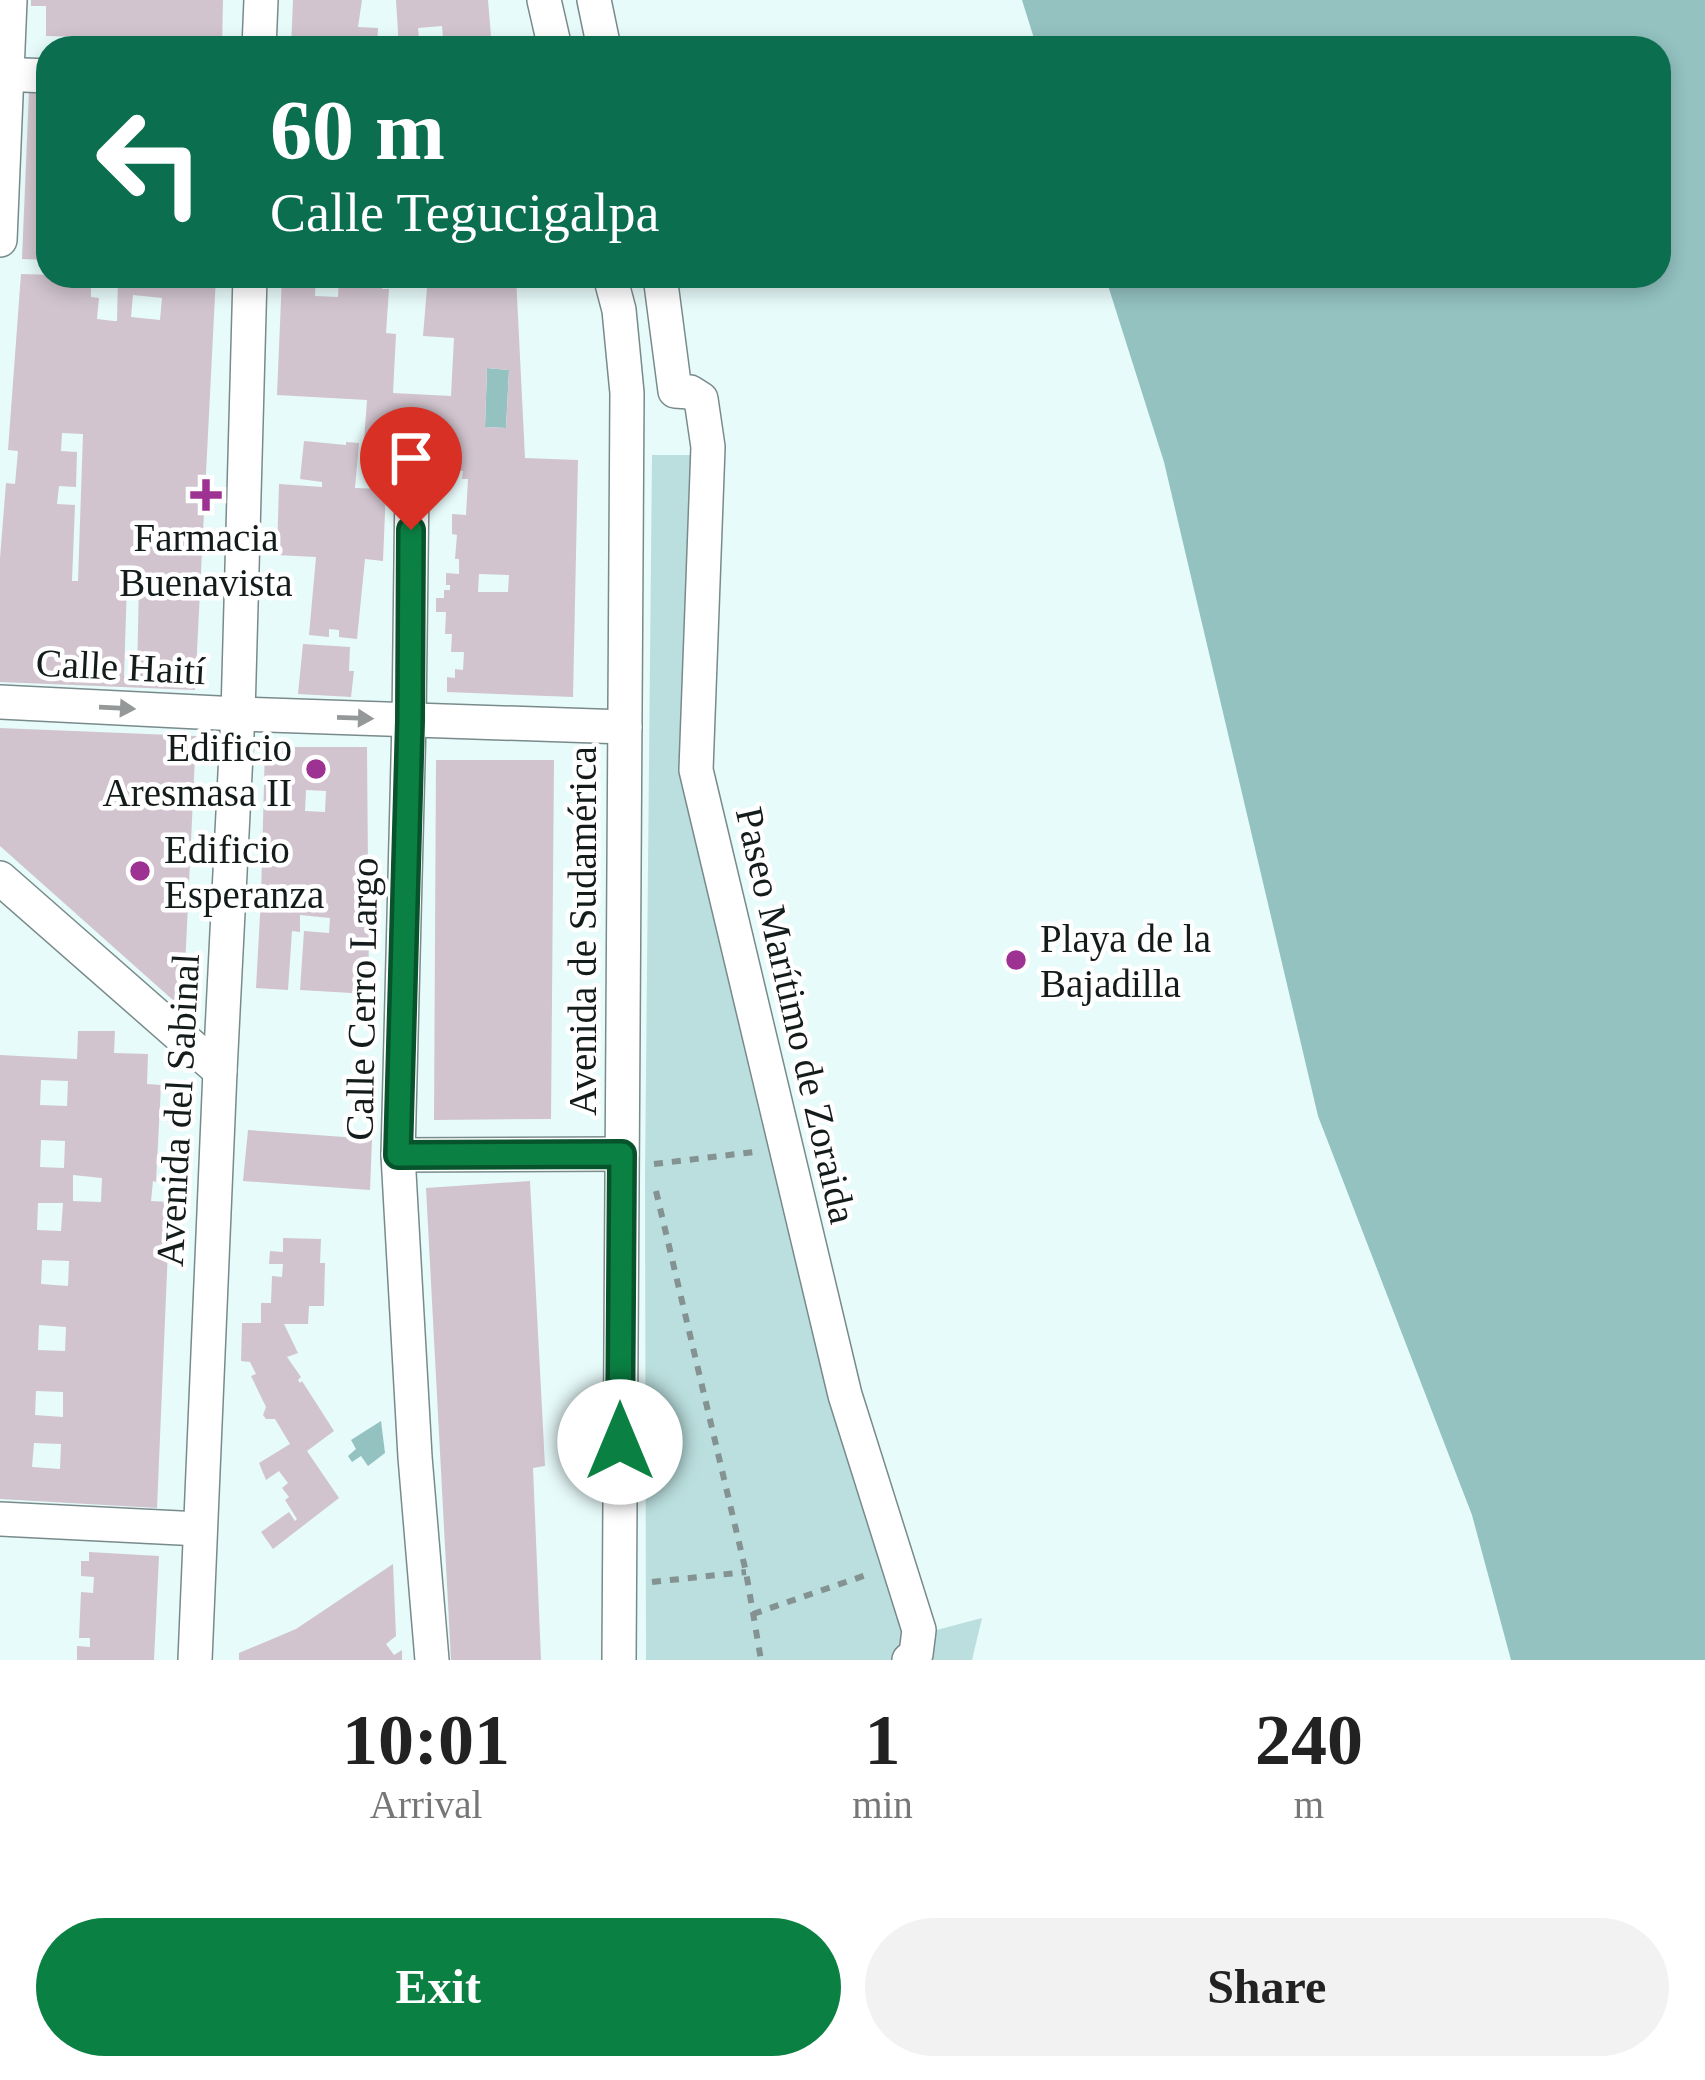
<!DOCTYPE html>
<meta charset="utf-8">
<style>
:root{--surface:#fff;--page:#f2f2f2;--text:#222;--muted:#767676;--accent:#0b8043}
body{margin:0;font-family:"Times New Roman",serif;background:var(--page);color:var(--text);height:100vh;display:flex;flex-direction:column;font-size:45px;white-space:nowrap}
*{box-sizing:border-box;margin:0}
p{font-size:39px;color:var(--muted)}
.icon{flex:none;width:66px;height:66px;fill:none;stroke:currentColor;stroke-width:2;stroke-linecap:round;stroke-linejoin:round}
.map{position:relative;height:1660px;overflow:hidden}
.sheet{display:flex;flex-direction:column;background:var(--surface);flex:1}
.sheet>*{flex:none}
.guide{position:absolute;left:36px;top:36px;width:1635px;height:252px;border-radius:36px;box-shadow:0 6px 18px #0003;background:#0b6e4f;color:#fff;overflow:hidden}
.pin{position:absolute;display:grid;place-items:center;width:102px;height:102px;color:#fff;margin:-123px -51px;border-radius:50% 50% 50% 0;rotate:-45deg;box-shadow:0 0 12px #0007}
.pin .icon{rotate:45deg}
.me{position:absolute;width:132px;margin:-66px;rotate:0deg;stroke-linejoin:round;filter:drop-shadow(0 0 9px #0008)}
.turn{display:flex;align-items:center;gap:42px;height:252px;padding:0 36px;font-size:54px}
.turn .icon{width:156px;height:156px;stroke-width:2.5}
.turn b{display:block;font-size:84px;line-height:102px}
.eta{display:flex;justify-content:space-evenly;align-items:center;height:204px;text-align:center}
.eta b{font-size:72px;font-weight:700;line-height:84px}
.button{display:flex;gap:24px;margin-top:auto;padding:24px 36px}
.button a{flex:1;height:138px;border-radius:72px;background:var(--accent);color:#fff;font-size:48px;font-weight:700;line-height:138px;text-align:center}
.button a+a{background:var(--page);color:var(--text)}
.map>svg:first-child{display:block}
.green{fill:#badfde}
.water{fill:#93c2c1}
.building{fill:#d1c4ce;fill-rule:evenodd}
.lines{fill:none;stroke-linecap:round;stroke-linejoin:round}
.minor-casing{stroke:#798a8a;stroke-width:36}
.path{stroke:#849291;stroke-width:6;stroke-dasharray:9 9;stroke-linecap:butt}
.minor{stroke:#fff;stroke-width:33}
.oneway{fill:#959898}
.route-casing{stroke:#07532c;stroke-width:30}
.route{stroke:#0b8043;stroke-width:21}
.poi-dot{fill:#9e3292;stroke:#fff;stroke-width:4.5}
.labels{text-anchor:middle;stroke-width:9;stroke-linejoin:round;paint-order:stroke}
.poi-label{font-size:39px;fill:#141b1b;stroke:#fff;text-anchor:start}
.street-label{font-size:39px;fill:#141b1b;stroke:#fff}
</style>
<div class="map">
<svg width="1705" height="1660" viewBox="0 0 1705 1660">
<rect width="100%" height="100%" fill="#e7fbfa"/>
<g class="green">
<path d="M 652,455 L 698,455 L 691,796 L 910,1636 L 896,1660 L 646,1660 L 645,1175 Z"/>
<path d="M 982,1618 L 972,1660 L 926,1660 L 929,1632 Z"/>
</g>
<g class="water">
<path d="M 1022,0 L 1705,0 L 1705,1660 L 1511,1660 L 1472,1515 L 1318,1116 L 1164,462 L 1105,276 L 1659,276 L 1659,48 L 1037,48 Z"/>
<path d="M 487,368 L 509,370 L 506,428 L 485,427 Z"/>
<path d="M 381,1421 L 385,1453 L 368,1466 L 361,1456 L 352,1462 L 348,1456 L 356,1449 L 351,1440 Z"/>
</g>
<g class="building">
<path d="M 31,0 L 223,0 L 222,48 L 79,48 L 79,37 L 46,36 L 46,6 L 31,6 Z"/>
<path d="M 293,0 L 362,0 L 358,27 L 378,28 L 377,48 L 291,48 Z"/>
<path d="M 396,0 L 488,0 L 492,48 L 444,48 L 442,26 L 418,28 L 420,48 L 399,48 Z"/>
<path d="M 29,91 L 48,93 L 48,260 L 22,259 Z"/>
<path d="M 21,274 L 91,276 L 91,297 L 99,298 L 97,319 L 114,321 L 117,321 L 118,276 L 216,276 L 195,690 L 0,682 L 0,558 L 6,483 L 15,484 L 18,451 L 8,450 ZM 133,295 L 162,298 L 160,320 L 131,317 ZM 62,433 L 83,434 L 78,581 L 72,581 L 75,505 L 57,504 L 59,486 L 76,487 L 77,452 L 61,451 ZM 127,583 L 139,583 L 137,676 L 124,676 Z"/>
<path d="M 282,276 L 316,276 L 315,296 L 338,297 L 339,276 L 383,276 L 382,289 L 389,289 L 386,333 L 396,334 L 393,393 L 451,396 L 454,338 L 423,336 L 428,276 L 516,276 L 525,458 L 578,460 L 573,697 L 447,692 L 447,677 L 455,678 L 455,669 L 463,670 L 464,652 L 451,652 L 452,634 L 445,634 L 446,612 L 436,612 L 436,598 L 444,598 L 444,590 L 450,590 L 450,585 L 446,585 L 446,573 L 459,574 L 459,559 L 455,559 L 457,535 L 452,534 L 452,514 L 466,515 L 468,479 L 462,479 L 463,471 L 449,470 L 449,456 L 363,454 L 367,400 L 277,395 ZM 487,368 L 509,370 L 506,428 L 485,427 ZM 479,574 L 509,575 L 508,592 L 478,592 Z"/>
<path d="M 304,441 L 346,445 L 346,442 L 359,443 L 355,488 L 386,489 L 383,561 L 365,559 L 357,639 L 339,637 L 339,630 L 329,629 L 329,637 L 309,635 L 316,557 L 277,555 L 279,484 L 322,487 L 322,482 L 300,479 Z"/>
<path d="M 303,644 L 350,647 L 349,671 L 354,671 L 351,697 L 298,694 Z"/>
<path d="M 0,728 L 196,736 L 183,1009 L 0,846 Z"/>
<path d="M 265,747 L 367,747 L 369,994 L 300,990 L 304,931 L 329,933 L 330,918 L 300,915 L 300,932 L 292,931 L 288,990 L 256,988 L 261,897 ZM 306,790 L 326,791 L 325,812 L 305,811 Z"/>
<path d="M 436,760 L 554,760 L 551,1119 L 434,1120 Z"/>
<path d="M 78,1031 L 115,1031 L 114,1053 L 148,1054 L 147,1084 L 161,1085 L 156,1182 L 153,1181 L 151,1201 L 170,1202 L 157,1508 L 0,1499 L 0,1055 L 77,1059 ZM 41,1080 L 68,1081 L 67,1106 L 40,1105 ZM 41,1140 L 65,1141 L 64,1168 L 40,1167 ZM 73,1175 L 102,1178 L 101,1202 L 73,1201 ZM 38,1203 L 63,1203 L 61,1231 L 37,1230 ZM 42,1260 L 69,1261 L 68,1286 L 41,1284 ZM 39,1325 L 66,1327 L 65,1351 L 38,1350 ZM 36,1391 L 63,1392 L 63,1417 L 35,1415 ZM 34,1443 L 61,1444 L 60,1469 L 32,1467 Z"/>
<path d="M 248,1130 L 372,1139 L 370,1190 L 243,1181 Z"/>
<path d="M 530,1181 L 545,1466 L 533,1468 L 541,1660 L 451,1660 L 426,1188 Z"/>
<path d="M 283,1238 L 321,1239 L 320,1263 L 325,1263 L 324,1306 L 309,1306 L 308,1324 L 284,1324 L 298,1353 L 287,1357 L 301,1377 L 298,1380 L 300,1383 L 302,1381 L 334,1431 L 307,1451 L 339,1498 L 273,1549 L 261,1532 L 289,1512 L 295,1521 L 297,1519 L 285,1500 L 289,1497 L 282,1488 L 288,1483 L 279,1471 L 266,1480 L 259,1463 L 290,1444 L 275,1419 L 266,1419 L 263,1415 L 266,1407 L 251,1376 L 256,1374 L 250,1362 L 241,1361 L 242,1323 L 261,1323 L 261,1303 L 271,1303 L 272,1276 L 282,1277 L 283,1264 L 269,1264 L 270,1251 L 283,1252 Z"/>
<path d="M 89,1552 L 159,1556 L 154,1660 L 77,1660 L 77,1646 L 90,1647 L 90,1638 L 79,1638 L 81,1592 L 93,1593 L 94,1577 L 81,1576 L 81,1561 L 89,1561 Z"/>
<path d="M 393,1564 L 396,1636 L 386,1644 L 394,1655 L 402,1650 L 402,1660 L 239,1660 L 239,1653 L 296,1629 Z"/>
</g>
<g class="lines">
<g class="minor-casing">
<g id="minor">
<path d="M 544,0 L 555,48"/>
<path d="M 594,0 L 604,48"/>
<path d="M 259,48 L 261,0"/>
<path d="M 0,74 L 48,76"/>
<path d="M 0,240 L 10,0"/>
<path d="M 610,276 L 619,310 L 627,393 L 619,1660"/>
<path d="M 660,276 L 675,391 L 690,392 L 701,399 L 708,447 L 696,770 L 845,1395 L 919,1630 L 916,1654 L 909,1660"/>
<path d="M 412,483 L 409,721 L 398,1155 L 415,1457 L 432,1660"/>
<path d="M 0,702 L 238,714 L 625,727"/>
<path d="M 0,878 L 220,1071"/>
<path d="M 398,1155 L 622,1154"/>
<path d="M 0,1519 L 200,1529"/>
<path d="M 195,1660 L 220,1071 L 238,714 L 250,276"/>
</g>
</g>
<g class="path">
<path d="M 654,1164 L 754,1152"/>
<path d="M 656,1191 L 746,1572 L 761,1660"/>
<path d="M 652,1582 L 746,1572"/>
<path d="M 753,1614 L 869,1574"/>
</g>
<use href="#minor" class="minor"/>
</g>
<defs><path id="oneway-solid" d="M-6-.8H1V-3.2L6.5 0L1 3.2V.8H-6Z" transform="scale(3)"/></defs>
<g class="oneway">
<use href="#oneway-solid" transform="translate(117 708) rotate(3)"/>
<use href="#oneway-solid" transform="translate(355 718) rotate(2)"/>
</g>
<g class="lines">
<g class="route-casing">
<path id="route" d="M 411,530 L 410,721 L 398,1155 L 622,1154 L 620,1442"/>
</g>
<use href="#route" class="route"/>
</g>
<g class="poi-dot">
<path d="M200 477h12v12h12v12h-12v12h-12v-12h-12v-12h12z"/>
<circle cx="316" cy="769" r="12"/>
<circle cx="140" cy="871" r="12"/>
<circle cx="1016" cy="960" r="12"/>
</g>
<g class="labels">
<g class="poi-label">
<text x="206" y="551" text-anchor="middle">Farmacia<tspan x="206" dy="45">Buenavista</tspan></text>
<text x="292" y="761" text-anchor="end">Edificio<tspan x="292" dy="45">Aresmasa II</tspan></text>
<text x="164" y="863">Edificio<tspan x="164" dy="45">Esperanza</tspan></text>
<text x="1040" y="952">Playa de la<tspan x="1040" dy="45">Bajadilla</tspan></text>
</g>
<g class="street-label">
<text transform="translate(121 666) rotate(3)" y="14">Calle Haití</text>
<text transform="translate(582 931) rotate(-90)" y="14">Avenida de Sudamérica</text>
<text transform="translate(361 999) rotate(-89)" y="14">Calle Cerro Largo</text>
<text transform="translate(797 1015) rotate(77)" y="14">Paseo Marítimo de Zoraida</text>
<text transform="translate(177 1110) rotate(-87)" y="14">Avenida del Sabinal</text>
</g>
</g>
</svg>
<div class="pin" style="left:411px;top:530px;background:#d93025"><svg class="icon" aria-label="arrive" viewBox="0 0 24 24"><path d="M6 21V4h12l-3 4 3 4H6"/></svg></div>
<svg class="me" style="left:620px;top:1442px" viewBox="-20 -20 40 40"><circle r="19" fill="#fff"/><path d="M0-13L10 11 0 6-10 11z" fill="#0b8043"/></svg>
<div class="guide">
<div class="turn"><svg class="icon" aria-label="left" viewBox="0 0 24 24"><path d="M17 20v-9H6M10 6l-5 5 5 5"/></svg><div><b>60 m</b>Calle Tegucigalpa</div></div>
</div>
</div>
<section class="sheet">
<div class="eta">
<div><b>10:01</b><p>Arrival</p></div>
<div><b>1</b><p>min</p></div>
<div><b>240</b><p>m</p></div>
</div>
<div class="button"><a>Exit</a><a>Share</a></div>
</section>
